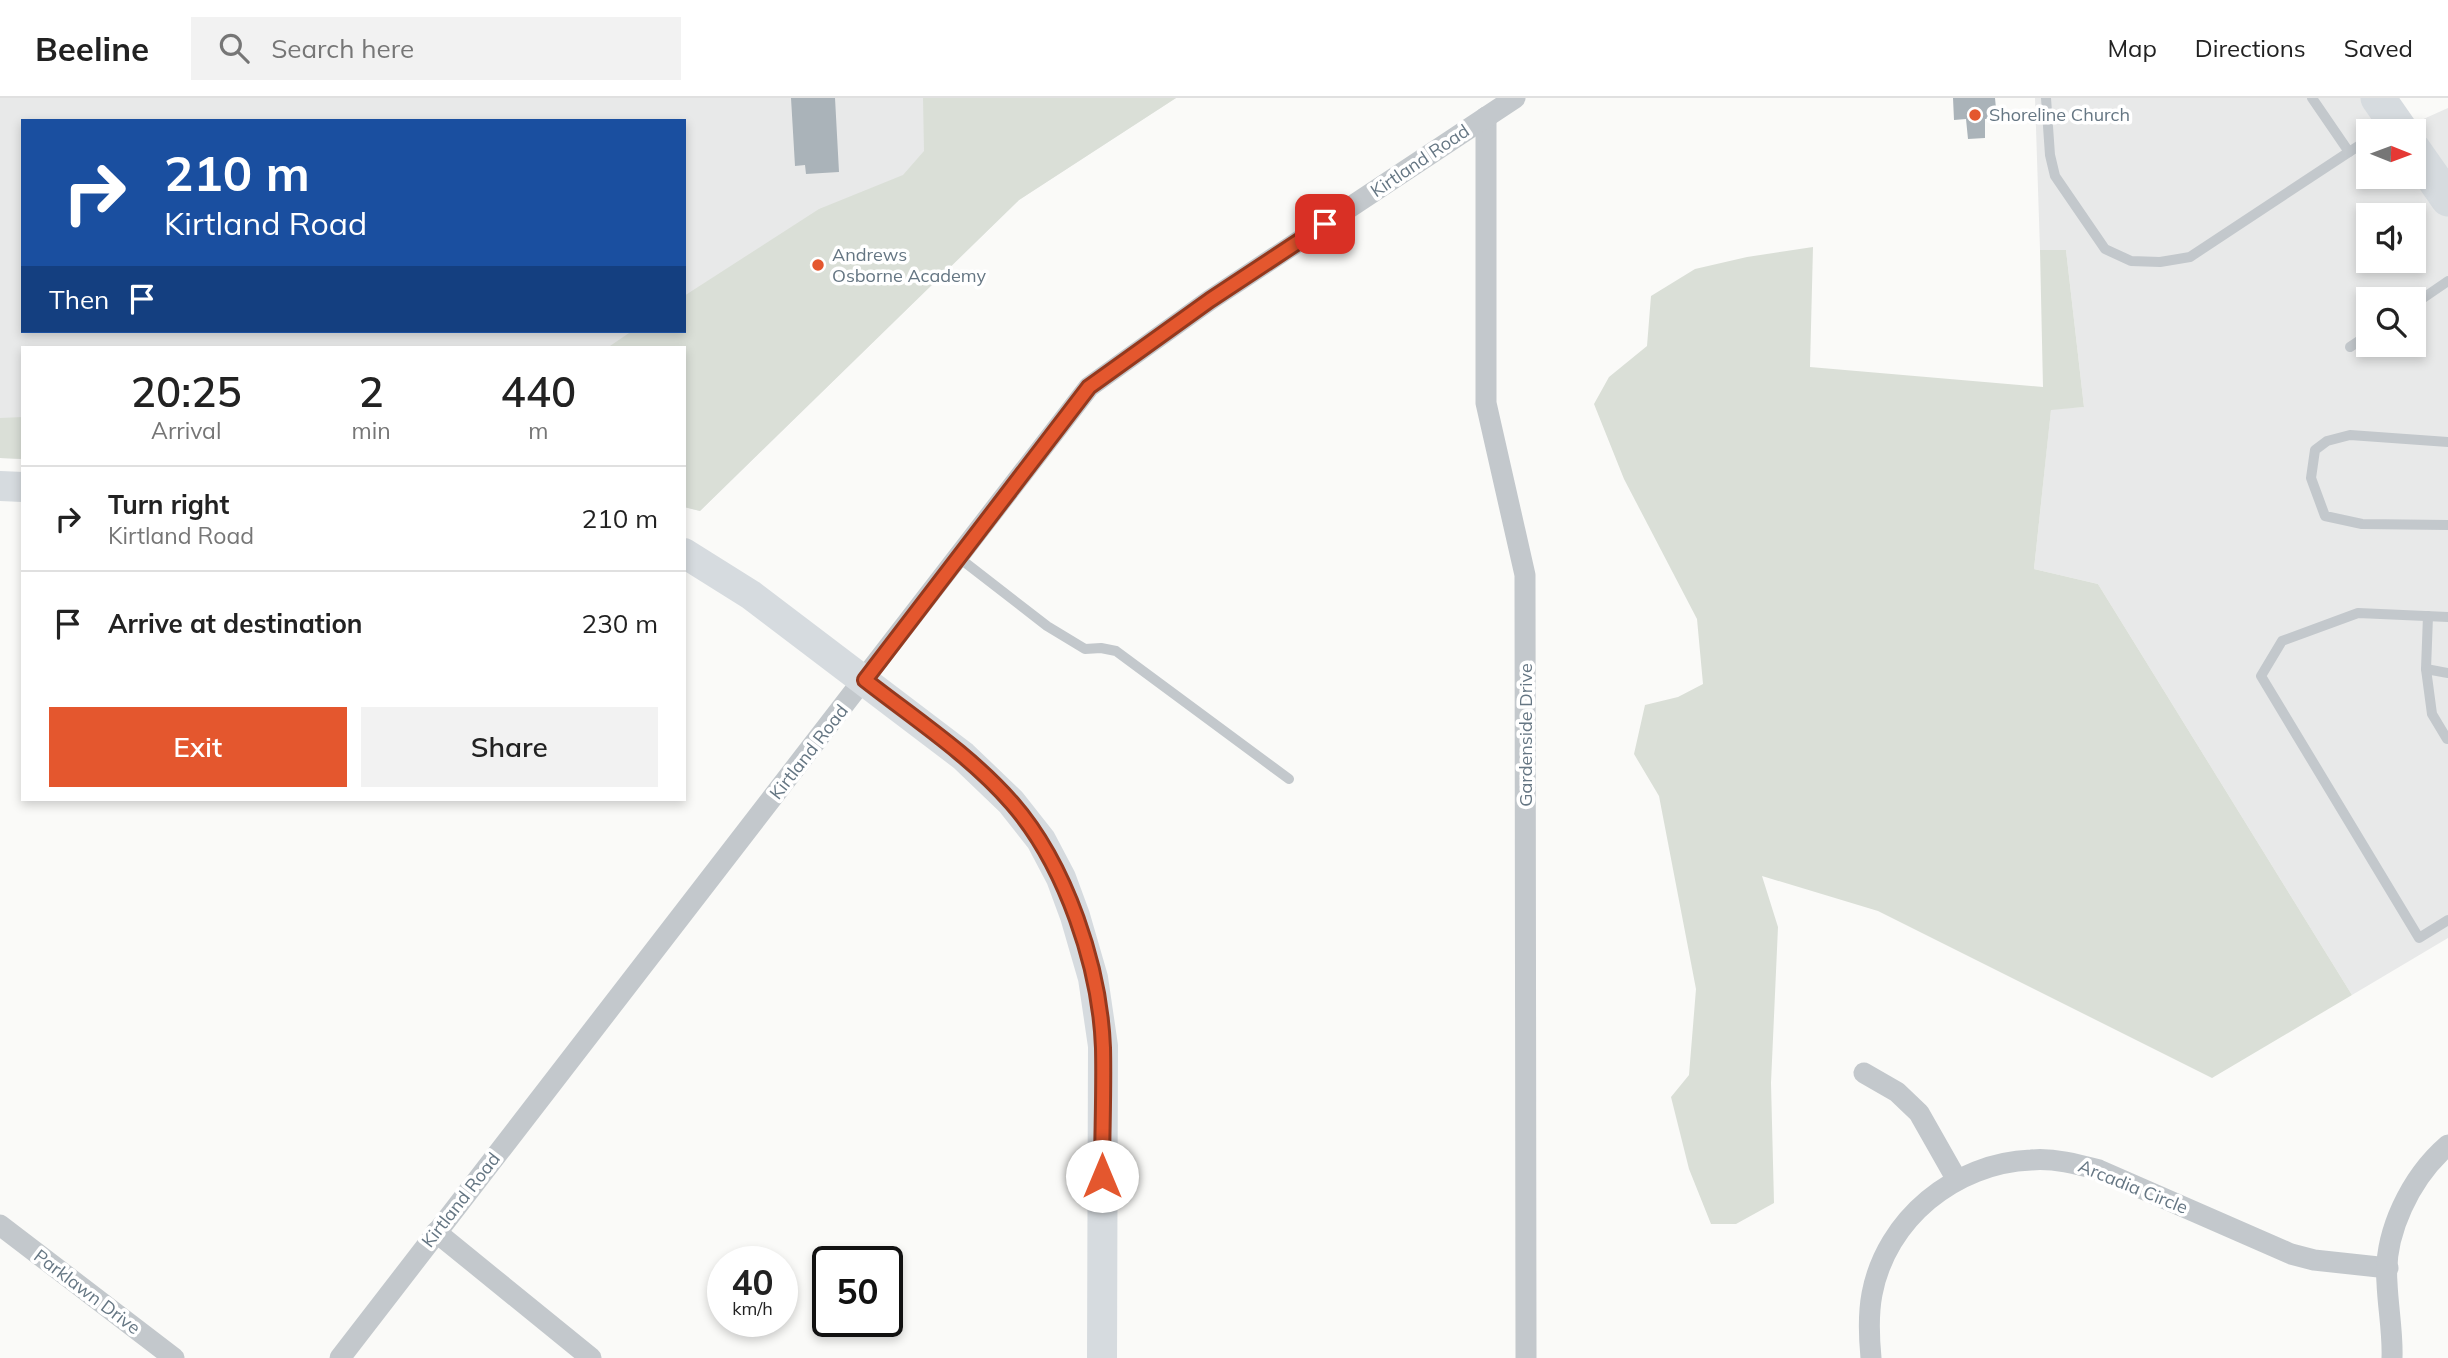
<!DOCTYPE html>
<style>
:root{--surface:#fff;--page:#f2f2f2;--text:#222;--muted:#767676;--line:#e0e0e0;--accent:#e4572e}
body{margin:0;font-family:Mulish,sans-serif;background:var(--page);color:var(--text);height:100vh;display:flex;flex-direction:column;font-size:26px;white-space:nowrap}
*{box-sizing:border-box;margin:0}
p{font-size:23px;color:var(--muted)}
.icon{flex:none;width:38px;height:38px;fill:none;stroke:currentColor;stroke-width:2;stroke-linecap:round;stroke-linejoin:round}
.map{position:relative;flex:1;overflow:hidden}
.panel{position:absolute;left:21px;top:248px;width:665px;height:455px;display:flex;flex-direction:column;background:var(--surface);border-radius:0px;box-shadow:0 4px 10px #0003}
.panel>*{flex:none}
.banner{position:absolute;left:21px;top:21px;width:665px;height:214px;border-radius:0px;box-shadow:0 4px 10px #0003;background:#1a4fa0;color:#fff;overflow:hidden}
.needle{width:46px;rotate:91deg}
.controls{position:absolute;left:2356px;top:21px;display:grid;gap:14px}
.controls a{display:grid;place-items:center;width:70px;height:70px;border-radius:0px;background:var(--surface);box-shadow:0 4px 10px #0003;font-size:35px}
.speed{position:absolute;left:707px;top:1148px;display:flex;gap:14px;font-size:35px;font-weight:700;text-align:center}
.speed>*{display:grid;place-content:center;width:91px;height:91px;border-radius:50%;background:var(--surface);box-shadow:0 4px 10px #0003;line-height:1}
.speed small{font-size:18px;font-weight:400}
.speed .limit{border:4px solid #111;border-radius:10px;background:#fff;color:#111}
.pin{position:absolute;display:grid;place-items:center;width:60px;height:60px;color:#fff;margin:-30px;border-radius:14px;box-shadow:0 4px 10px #0006}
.me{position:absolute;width:77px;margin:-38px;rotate:0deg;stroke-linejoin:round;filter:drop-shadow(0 0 5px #0008)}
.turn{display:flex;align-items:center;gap:24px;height:147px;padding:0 28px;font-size:32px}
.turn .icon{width:91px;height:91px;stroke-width:2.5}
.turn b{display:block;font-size:49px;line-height:60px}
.then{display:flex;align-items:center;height:66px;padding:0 28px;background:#0003;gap:14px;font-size:26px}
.eta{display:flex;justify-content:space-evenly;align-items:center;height:119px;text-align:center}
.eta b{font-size:42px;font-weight:600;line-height:49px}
.cta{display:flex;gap:14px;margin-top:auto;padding:14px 28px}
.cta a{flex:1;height:80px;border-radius:0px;background:var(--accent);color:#fff;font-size:28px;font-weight:600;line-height:80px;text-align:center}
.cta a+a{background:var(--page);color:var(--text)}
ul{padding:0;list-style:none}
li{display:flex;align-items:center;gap:21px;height:105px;padding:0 28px;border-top:2px solid var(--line)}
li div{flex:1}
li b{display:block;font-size:26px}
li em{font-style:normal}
header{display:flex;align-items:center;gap:42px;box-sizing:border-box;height:98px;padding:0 35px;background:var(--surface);border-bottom:2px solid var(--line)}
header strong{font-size:33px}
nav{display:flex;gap:38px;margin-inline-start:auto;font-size:24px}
.search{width:490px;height:63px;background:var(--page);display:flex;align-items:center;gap:18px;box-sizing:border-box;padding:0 24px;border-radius:0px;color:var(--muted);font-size:26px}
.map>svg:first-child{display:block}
.built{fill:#e8e9e9;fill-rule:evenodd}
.green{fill:#dadfd7}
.building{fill:#aab3b9}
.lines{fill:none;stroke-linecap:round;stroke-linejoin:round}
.lane{stroke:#c3c8cc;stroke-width:10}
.street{stroke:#c3c8cc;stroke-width:21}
.secondary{stroke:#d6dbdf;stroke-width:30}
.primary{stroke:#d6dbdf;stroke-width:35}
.route-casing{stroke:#94391e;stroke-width:18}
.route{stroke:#e4572e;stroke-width:12}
.poi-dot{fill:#e4572e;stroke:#fff;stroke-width:2.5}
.labels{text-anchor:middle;stroke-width:7;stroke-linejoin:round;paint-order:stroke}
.poi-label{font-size:18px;fill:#657683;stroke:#fff;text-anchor:start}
.street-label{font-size:18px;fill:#657683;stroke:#fff}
</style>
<header>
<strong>Beeline</strong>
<div class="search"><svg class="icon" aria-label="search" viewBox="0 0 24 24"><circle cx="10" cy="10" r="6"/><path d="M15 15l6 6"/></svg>Search here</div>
<nav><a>Map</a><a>Directions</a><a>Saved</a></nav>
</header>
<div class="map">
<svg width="2448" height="1260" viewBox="0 0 2448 1260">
<rect width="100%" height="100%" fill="#fafaf8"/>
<g class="built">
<path d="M 0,0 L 1176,0 L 1019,102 L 700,413 L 684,409 L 684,250 L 23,250 L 23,361 L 0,360 ZM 23,23 L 684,23 L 684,233 L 23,233 Z"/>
<path d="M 2035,0 L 2373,0 L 2394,33 L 2368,33 L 2368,79 L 2413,79 L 2448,117 L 2448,840 L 2352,897 L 2098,486 L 2034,471 L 2051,311 L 2084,309 L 2066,152 L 2040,152 ZM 2368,117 L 2413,117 L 2413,163 L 2368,163 ZM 2368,201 L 2413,201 L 2413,247 L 2368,247 Z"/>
<path d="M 2448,10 L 2448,83 L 2410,27 Z"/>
</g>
<g class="green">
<path d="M 923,0 L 1176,0 L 1019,102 L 700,413 L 684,409 L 684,250 L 607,250 L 632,233 L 684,233 L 684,198 L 819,111 L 903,77 L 924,53 Z"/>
<path d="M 1813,149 L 1810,269 L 2043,289 L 2040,152 L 2066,152 L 2084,309 L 2051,312 L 2034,471 L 2098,486 L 2352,897 L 2212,980 L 1878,813 L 1762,778 L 1778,829 L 1771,985 L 1774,1105 L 1736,1126 L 1711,1126 L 1689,1071 L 1671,999 L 1689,977 L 1696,891 L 1659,698 L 1634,656 L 1645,607 L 1678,599 L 1703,586 L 1697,521 L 1624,381 L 1594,306 L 1609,279 L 1647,248 L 1651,198 L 1695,171 L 1747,159 Z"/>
<path d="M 23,319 L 23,361 L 0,360 L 0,320 Z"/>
</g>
<g class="building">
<path d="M 791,0 L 835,0 L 839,74 L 806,76 L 805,67 L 795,68 Z"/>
<path d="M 1953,0 L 1995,0 L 1997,21 L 1985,21 L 1985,40 L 1968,41 L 1966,21 L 1954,22 Z"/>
</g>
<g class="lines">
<g class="lane">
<path d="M 2046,0 L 2050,57 L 2055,78 L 2105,151 L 2131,163 L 2160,164 L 2190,159 L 2349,54"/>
<path d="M 2312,0 L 2349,54 L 2368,42"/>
<path d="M 2413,207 L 2448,183"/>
<path d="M 2350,249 L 2368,237"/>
<path d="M 2448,344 L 2350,337 L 2327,343 L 2315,352 L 2311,380 L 2325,418 L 2362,426 L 2448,427"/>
<path d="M 958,459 L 1047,528 L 1085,551 L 1101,550 L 1116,553 L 1289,681"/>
<path d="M 2428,518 L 2426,571 L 2432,616 L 2447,641"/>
<path d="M 2448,519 L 2358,515 L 2282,543 L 2261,578 L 2419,840 L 2448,822"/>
<path d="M 2426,571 L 2448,575"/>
</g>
<g class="street">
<path d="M 1486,19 L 1486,305 L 1525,477 L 1526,1260"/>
<path d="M 1864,975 L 1897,994 L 1919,1015 L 1957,1082"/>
<path d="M 0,1127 L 174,1260"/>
<path d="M 436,1134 L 591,1260"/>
<path d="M 340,1260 L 1089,289 L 1210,202 L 1515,0"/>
<path d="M 1871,1260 C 1869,1239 1868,1217 1872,1196 C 1886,1121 1955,1065 2031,1062 C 2054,1060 2077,1066 2099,1072 L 2291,1156 L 2314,1162 L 2388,1170"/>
<path d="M 2392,1260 C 2393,1235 2388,1210 2387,1185 C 2383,1135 2411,1079 2448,1047"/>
</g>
<g class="secondary">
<path d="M 0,388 L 23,389"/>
<path d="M 684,455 L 751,497 L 963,658 L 1011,704 L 1041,742 L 1061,780 L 1075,818 L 1093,880 L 1103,948 L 1102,1260"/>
</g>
<g class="primary">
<path d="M 2378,0 L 2401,33"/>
<path d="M 2413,51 L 2448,101"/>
</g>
</g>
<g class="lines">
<g class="route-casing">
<path id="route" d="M 1102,1078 C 1102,1036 1104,993 1103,950 C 1100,869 1066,767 1012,705 C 970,657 915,621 865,582 L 1089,289 L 1210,202 L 1325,126"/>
</g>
<use href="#route" class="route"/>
</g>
<g class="poi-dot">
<circle cx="1975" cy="17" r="7"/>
<circle cx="818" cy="167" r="7"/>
</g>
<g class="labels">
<g class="poi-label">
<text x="1989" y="23">Shoreline Church</text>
<text x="832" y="163">Andrews<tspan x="832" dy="21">Osborne Academy</tspan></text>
</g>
<g class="street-label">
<text transform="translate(1420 63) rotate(-34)" y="6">Kirtland Road</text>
<text transform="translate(1526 637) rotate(-90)" y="6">Gardenside Drive</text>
<text transform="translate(809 654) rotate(-52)" y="6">Kirtland Road</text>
<text transform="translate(2133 1089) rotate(22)" y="6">Arcadia Circle</text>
<text transform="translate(461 1102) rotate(-52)" y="6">Kirtland Road</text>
<text transform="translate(87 1194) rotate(37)" y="6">Parklawn Drive</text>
</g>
</g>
</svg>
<div class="controls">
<a><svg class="needle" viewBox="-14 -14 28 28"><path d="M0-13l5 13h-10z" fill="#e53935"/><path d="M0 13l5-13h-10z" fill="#767676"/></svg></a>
<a><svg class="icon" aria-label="sound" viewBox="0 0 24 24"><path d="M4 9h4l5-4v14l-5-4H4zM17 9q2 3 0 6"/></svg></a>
<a><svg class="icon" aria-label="search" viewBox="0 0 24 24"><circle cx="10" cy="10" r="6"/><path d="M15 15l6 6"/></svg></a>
</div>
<div class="speed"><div>40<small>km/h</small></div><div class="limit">50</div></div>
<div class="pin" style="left:1325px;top:126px;background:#d93025"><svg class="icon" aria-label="arrive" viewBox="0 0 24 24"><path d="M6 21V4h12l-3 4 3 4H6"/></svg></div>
<svg class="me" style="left:1102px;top:1078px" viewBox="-20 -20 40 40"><circle r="19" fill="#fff"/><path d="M0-13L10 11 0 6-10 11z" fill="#e4572e"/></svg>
<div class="banner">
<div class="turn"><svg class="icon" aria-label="right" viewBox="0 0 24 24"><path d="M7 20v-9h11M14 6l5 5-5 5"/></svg><div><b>210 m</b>Kirtland Road</div></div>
<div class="then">Then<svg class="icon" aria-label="arrive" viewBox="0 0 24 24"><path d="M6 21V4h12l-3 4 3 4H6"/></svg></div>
</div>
<section class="panel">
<div class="eta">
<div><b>20:25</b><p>Arrival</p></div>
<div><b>2</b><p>min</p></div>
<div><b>440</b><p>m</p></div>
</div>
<ul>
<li><svg class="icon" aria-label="right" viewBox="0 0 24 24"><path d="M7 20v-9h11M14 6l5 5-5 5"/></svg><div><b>Turn right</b><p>Kirtland Road</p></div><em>210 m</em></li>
<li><svg class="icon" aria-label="arrive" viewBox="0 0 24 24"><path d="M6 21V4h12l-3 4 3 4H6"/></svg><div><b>Arrive at destination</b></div><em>230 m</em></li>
</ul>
<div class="cta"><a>Exit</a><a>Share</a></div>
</section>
</div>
